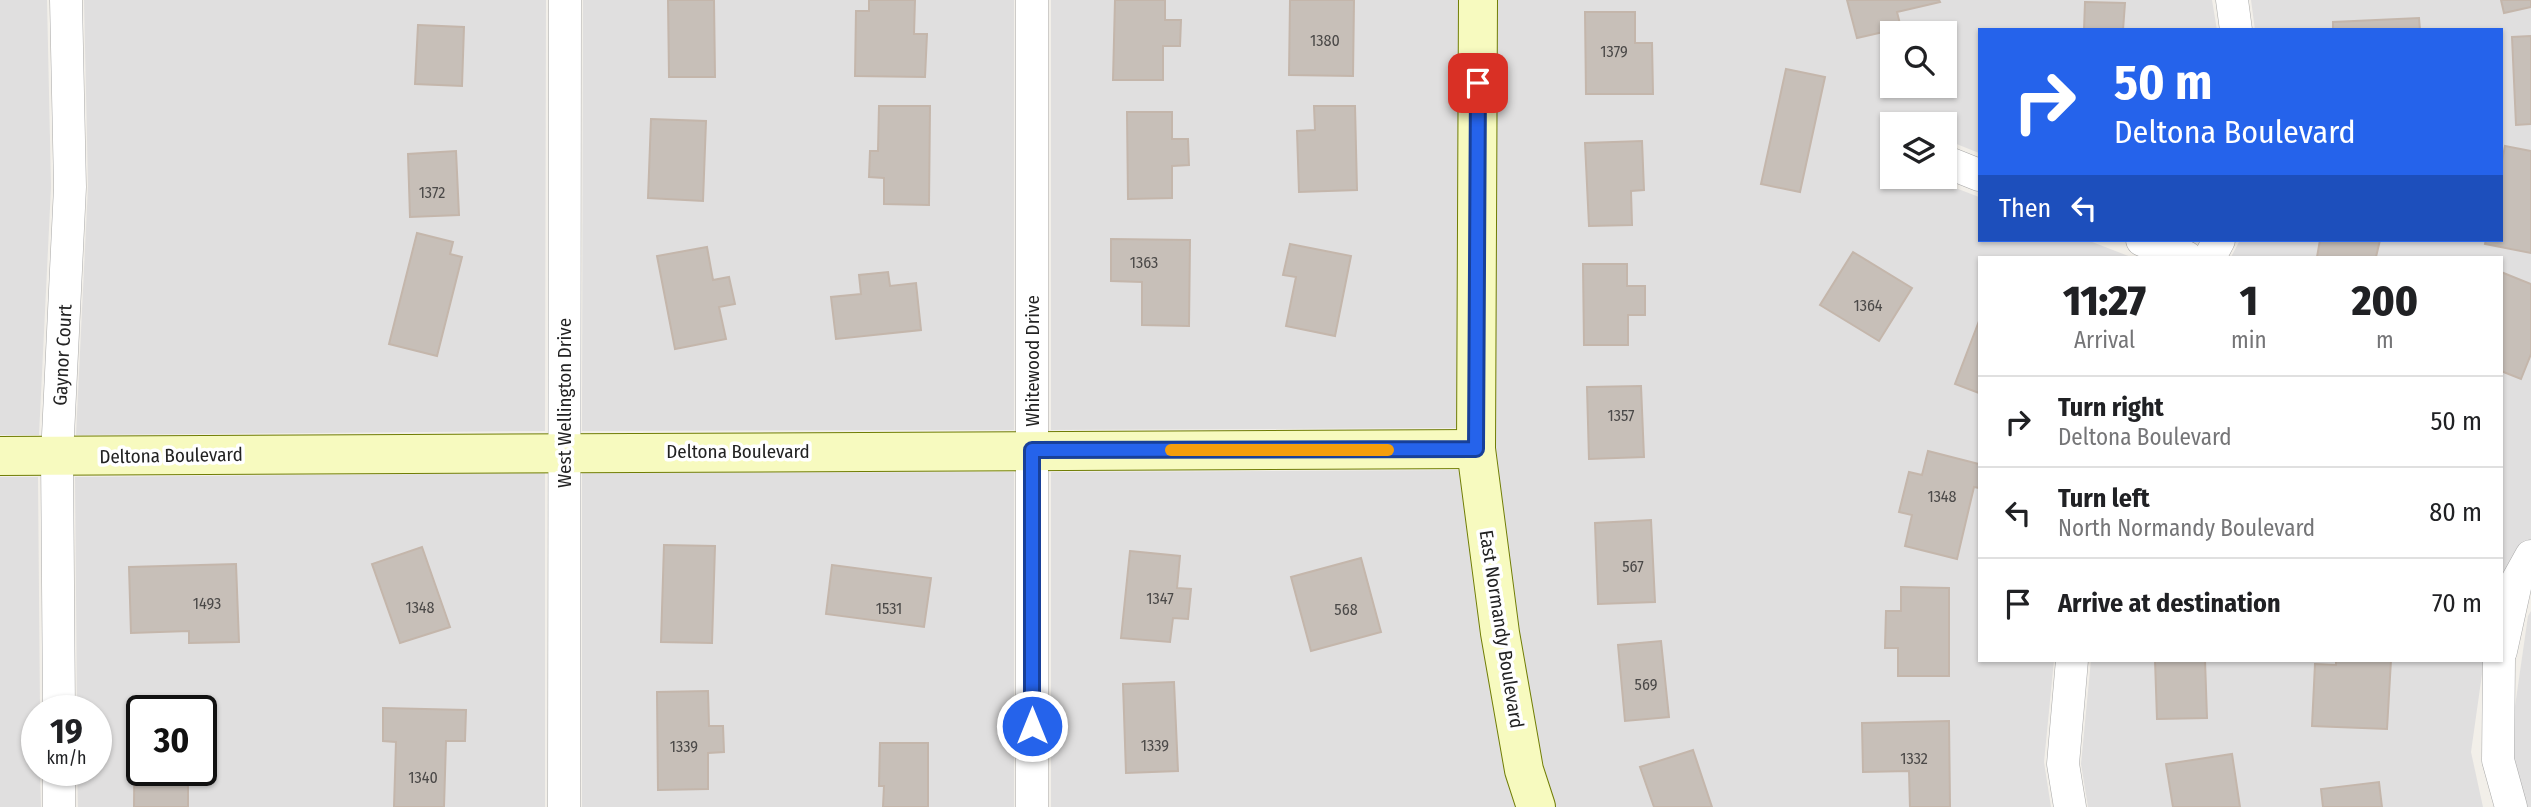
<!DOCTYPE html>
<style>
:root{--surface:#fff;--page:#f2f2f2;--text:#202124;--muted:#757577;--line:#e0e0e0}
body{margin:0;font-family:"Fira Sans Condensed",sans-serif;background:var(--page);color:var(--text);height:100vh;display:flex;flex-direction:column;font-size:26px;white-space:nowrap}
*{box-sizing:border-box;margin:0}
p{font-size:23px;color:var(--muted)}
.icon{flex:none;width:38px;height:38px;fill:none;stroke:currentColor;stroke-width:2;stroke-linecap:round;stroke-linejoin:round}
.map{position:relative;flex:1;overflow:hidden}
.details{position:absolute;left:1978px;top:256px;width:525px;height:406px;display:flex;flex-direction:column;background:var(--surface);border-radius:0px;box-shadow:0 2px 5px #0004}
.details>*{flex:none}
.banner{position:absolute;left:1978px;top:28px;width:525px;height:214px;border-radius:0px;box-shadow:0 2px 5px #0004;background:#2563eb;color:#fff;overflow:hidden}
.controls{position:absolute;left:1880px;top:21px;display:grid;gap:14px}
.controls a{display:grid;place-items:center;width:77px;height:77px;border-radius:0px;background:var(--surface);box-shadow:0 2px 5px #0004;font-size:35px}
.speed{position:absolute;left:21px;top:695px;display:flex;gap:14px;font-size:35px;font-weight:700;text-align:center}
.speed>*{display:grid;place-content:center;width:91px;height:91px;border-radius:50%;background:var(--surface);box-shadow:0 2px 5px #0004;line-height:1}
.speed small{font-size:18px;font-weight:400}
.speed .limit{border:4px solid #111;border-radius:10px;background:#fff;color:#111}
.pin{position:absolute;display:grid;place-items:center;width:60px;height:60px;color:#fff;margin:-30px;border-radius:14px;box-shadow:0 4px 10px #0006}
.me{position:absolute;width:77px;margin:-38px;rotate:0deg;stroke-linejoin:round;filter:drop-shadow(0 0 5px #0008)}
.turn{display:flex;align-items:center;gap:24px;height:147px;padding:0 21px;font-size:32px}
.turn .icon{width:91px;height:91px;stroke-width:2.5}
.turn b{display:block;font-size:49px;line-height:60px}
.then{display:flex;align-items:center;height:66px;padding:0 21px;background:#0003;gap:14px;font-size:26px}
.eta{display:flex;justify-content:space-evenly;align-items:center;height:119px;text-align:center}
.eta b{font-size:42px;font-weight:800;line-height:49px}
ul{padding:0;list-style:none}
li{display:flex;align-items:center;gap:21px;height:91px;padding:0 21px;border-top:2px solid var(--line)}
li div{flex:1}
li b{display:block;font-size:26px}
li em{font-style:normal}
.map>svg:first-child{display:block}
.residential{fill:#e0dfdf;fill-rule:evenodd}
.building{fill:#c7bfb8;stroke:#c4b6ab;stroke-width:2}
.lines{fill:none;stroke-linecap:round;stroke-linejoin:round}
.street-casing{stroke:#a9a9a9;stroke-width:33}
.secondary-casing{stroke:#707d05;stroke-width:40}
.street{stroke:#fff;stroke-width:32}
.secondary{stroke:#f7fabf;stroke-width:38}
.route-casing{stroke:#184099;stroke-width:18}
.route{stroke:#2563eb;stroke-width:12}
.slow{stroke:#f59e0b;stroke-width:12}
.labels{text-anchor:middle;stroke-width:7;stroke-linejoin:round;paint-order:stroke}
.number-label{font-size:16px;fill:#4b4948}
.street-label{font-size:19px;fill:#222;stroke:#fff}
</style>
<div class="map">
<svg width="2531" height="807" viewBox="0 0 2531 807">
<rect width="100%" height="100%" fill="#f2efe9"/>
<g class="residential">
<path d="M 0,0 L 47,0 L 51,187 L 39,435 L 0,435 Z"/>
<path d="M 84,0 L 546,0 L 545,431 L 76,435 L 88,186 Z"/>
<path d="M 583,0 L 1014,0 L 1014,430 L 582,431 Z"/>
<path d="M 1051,0 L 1460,0 L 1458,428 L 1051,430 Z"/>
<path d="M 1497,0 L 2212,0 L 2217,30 L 1979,30 L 1979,153 L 1944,139 L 1944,124 L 1892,124 L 1892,177 L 1927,177 L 1979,197 L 1979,240 L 2087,240 L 2131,257 L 1979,257 L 1979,660 L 2054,660 L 2044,762 L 2051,807 L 1556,807 L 1542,759 L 1519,630 L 1495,448 ZM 1892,33 L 1944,33 L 1944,86 L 1892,86 Z"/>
<path d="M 2251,0 L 2531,0 L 2531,539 L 2501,586 L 2501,257 L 2231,257 L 2240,240 L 2501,240 L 2501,30 L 2255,30 Z"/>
<path d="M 1460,470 L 1517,807 L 1051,807 L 1051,472 Z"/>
<path d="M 1014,472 L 1014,807 L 582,807 L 582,473 Z"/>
<path d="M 545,473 L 545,807 L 78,807 L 77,770 L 96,770 L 96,710 L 77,710 L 75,477 ZM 142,710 L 201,710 L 201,770 L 142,770 Z"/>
<path d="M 0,477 L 38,477 L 40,710 L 37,710 L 37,770 L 40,770 L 41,807 L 0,807 Z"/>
<path d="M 2531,611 L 2531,807 L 2521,807 L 2508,755 L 2528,616 Z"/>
<path d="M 2091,660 L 2484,660 L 2471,752 L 2483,807 L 2088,807 L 2081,764 Z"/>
</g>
<g class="building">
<path d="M 668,0 L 714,0 L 715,77 L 669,77 Z"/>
<path d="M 869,0 L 915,0 L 914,34 L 927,34 L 925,77 L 855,76 L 856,11 L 869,11 Z"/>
<path d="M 1115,0 L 1165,0 L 1165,20 L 1181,20 L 1180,46 L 1163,46 L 1163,80 L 1113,80 Z"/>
<path d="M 1290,0 L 1354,0 L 1353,76 L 1289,75 Z"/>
<path d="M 1847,0 L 1939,0 L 1940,2 L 1897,12 L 1901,28 L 1857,38 Z"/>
<path d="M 2501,0 L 2531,0 L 2531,7 L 2504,13 Z"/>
<path d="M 2085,2 L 2125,3 L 2123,30 L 2084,30 Z"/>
<path d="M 1585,12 L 1635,12 L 1635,43 L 1652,43 L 1653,94 L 1586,94 Z"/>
<path d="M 2419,18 L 2420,30 L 2333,30 L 2333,22 Z"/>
<path d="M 418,25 L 464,27 L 462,86 L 415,84 Z"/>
<path d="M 2531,36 L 2531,124 L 2516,125 L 2512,37 Z"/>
<path d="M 1786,69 L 1825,77 L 1800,192 L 1761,184 Z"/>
<path d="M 879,106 L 930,106 L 929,205 L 884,204 L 884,178 L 869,177 L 870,151 L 878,151 Z"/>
<path d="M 1314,106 L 1355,106 L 1357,190 L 1299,192 L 1297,131 L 1315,130 Z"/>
<path d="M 1127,112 L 1172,112 L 1172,139 L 1188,139 L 1189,165 L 1172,166 L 1172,198 L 1128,199 Z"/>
<path d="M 651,119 L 706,121 L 703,201 L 648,198 Z"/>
<path d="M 1642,141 L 1644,190 L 1631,191 L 1632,225 L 1589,226 L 1585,143 Z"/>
<path d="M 2505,146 L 2531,151 L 2531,253 L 2485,244 L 2486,240 L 2501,240 L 2501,166 Z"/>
<path d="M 456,151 L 459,215 L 410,217 L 408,154 Z"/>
<path d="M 417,233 L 453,242 L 450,254 L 462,257 L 437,356 L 389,344 Z"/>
<path d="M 1111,239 L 1190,240 L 1189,326 L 1142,325 L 1142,282 L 1111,281 Z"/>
<path d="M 2320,240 L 2380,240 L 2376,257 L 2317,257 Z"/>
<path d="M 1290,244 L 1351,256 L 1335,336 L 1286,326 L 1296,277 L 1283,275 Z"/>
<path d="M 707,247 L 713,280 L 729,277 L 735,304 L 719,307 L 726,339 L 675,349 L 657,256 Z"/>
<path d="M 1853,252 L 1912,288 L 1879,341 L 1820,305 Z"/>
<path d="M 1583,264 L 1627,264 L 1627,286 L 1645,286 L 1645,315 L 1628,315 L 1628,345 L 1584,345 Z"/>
<path d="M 888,272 L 890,286 L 916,283 L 921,330 L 836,339 L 831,297 L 861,294 L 859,275 Z"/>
<path d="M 2501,272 L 2531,284 L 2531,354 L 2521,379 L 2501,371 Z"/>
<path d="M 1979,321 L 1979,393 L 1955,384 Z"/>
<path d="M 1641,386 L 1644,457 L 1589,459 L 1587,387 Z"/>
<path d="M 1928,451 L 1979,464 L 1979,488 L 1974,487 L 1957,559 L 1905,546 L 1912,515 L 1899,512 L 1909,472 L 1922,475 Z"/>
<path d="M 1651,520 L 1655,602 L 1598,604 L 1595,523 Z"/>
<path d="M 664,545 L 715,546 L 712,643 L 661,642 Z"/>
<path d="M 422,547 L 450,627 L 400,643 L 372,564 Z"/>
<path d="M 1130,551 L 1180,556 L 1177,588 L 1191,589 L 1188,619 L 1173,618 L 1170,642 L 1121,638 Z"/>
<path d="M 1361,558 L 1381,632 L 1311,651 L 1291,577 Z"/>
<path d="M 236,564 L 239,642 L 189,643 L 189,631 L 131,633 L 129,567 Z"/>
<path d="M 832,565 L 931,578 L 924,627 L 826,614 Z"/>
<path d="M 1901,587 L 1949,588 L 1949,676 L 1898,676 L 1898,648 L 1885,648 L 1886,611 L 1901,611 Z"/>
<path d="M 1661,641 L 1669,717 L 1625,721 L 1618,645 Z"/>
<path d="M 2155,660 L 2205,660 L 2207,718 L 2157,719 Z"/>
<path d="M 2336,660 L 2391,660 L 2387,729 L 2312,726 L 2315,664 L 2336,665 Z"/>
<path d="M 1174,682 L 1178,771 L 1126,773 L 1123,684 Z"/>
<path d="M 708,691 L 709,726 L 723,726 L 724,752 L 708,753 L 708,789 L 658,790 L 657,692 Z"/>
<path d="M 383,708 L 466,710 L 465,741 L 446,741 L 444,807 L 394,807 L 396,742 L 383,741 Z"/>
<path d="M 135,710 L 187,710 L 142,710 L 142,770 L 201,770 L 201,750 L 207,750 L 207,782 L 188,782 L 188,807 L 134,807 Z"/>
<path d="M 1949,721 L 1950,807 L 1910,807 L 1909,771 L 1863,772 L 1862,723 Z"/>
<path d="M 880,743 L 928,743 L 928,807 L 883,807 L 884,786 L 879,786 Z"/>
<path d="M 1693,750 L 1712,807 L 1654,807 L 1640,767 Z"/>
<path d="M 2232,754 L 2240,807 L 2173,807 L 2166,764 Z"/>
<path d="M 2379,782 L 2382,807 L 2323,807 L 2321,789 Z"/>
</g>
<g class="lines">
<g class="street-casing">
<g id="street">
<path d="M 1032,0 L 1032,807"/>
<path d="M 2232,0 L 2236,30"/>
<path d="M 1944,161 L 1979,175"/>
<path d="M 2142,240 L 2186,257"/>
<path d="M 2210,257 L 2219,240"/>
<path d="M 2501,651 L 2516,583 L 2531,556"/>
<path d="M 2499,660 L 2498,760 L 2511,807"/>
<path d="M 59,710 L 57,456 L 70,187 L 66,0"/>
<path d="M 59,770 L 59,807"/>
<path d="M 564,807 L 565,0"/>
<path d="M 2070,807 L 2063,764 L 2072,660"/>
</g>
</g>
<g class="secondary-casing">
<g id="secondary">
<path d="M 1478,0 L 1476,449 L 1500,633 L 1524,770 L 1536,807"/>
<path d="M 0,456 L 1476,449"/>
</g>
</g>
<use href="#street" class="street"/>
<use href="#secondary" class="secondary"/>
</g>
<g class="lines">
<g class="route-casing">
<path id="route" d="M 1032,726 L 1032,450 L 1476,449 L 1478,83"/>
</g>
<use href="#route" class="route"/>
<path class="slow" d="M 1171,450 L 1388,450"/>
</g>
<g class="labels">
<g class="number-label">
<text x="1325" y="46">1380</text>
<text x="1614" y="57">1379</text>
<text x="432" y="198">1372</text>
<text x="1144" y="268">1363</text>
<text x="1868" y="311">1364</text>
<text x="1621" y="421">1357</text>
<text x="1942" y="502">1348</text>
<text x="1633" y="572">567</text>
<text x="1160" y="604">1347</text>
<text x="207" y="609">1493</text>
<text x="420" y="613">1348</text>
<text x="889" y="614">1531</text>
<text x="1346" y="615">568</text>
<text x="1646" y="690">569</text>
<text x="1155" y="751">1339</text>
<text x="684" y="752">1339</text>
<text x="1914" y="764">1332</text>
<text x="423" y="783">1340</text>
</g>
<g class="street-label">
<text transform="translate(62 355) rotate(-87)" y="7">Gaynor Court</text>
<text transform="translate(1032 361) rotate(-90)" y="7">Whitewood Drive</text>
<text transform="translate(564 403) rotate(-90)" y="7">West Wellington Drive</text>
<text x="738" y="458">Deltona Boulevard</text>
<text transform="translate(171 455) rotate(-1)" y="7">Deltona Boulevard</text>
<text transform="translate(1502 629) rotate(81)" y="7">East Normandy Boulevard</text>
</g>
</g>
</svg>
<div class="controls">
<a><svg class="icon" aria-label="search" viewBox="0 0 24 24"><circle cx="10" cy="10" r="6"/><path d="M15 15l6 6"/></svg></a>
<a><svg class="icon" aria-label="layers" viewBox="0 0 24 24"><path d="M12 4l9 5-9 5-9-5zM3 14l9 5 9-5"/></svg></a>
</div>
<div class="speed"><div>19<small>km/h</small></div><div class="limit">30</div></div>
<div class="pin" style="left:1478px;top:83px;background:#d93025"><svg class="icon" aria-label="arrive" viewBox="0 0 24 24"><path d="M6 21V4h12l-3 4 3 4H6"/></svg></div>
<svg class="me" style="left:1032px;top:726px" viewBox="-20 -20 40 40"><circle r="17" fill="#2563eb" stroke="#fff" stroke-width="3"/><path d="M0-11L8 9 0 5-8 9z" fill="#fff"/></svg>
<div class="banner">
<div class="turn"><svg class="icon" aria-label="right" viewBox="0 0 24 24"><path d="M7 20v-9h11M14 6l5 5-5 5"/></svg><div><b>50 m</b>Deltona Boulevard</div></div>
<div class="then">Then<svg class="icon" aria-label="left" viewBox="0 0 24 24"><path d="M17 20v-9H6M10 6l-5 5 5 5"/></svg></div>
</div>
<section class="details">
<div class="eta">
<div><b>11:27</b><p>Arrival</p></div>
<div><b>1</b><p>min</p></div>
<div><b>200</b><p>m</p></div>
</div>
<ul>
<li><svg class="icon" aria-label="right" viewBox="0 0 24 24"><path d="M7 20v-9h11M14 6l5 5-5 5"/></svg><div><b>Turn right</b><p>Deltona Boulevard</p></div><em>50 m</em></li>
<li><svg class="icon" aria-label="left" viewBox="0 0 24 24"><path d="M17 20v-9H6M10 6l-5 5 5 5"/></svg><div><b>Turn left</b><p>North Normandy Boulevard</p></div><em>80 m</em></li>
<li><svg class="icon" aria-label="arrive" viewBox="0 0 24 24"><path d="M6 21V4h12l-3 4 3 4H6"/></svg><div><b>Arrive at destination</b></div><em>70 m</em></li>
</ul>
</section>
</div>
